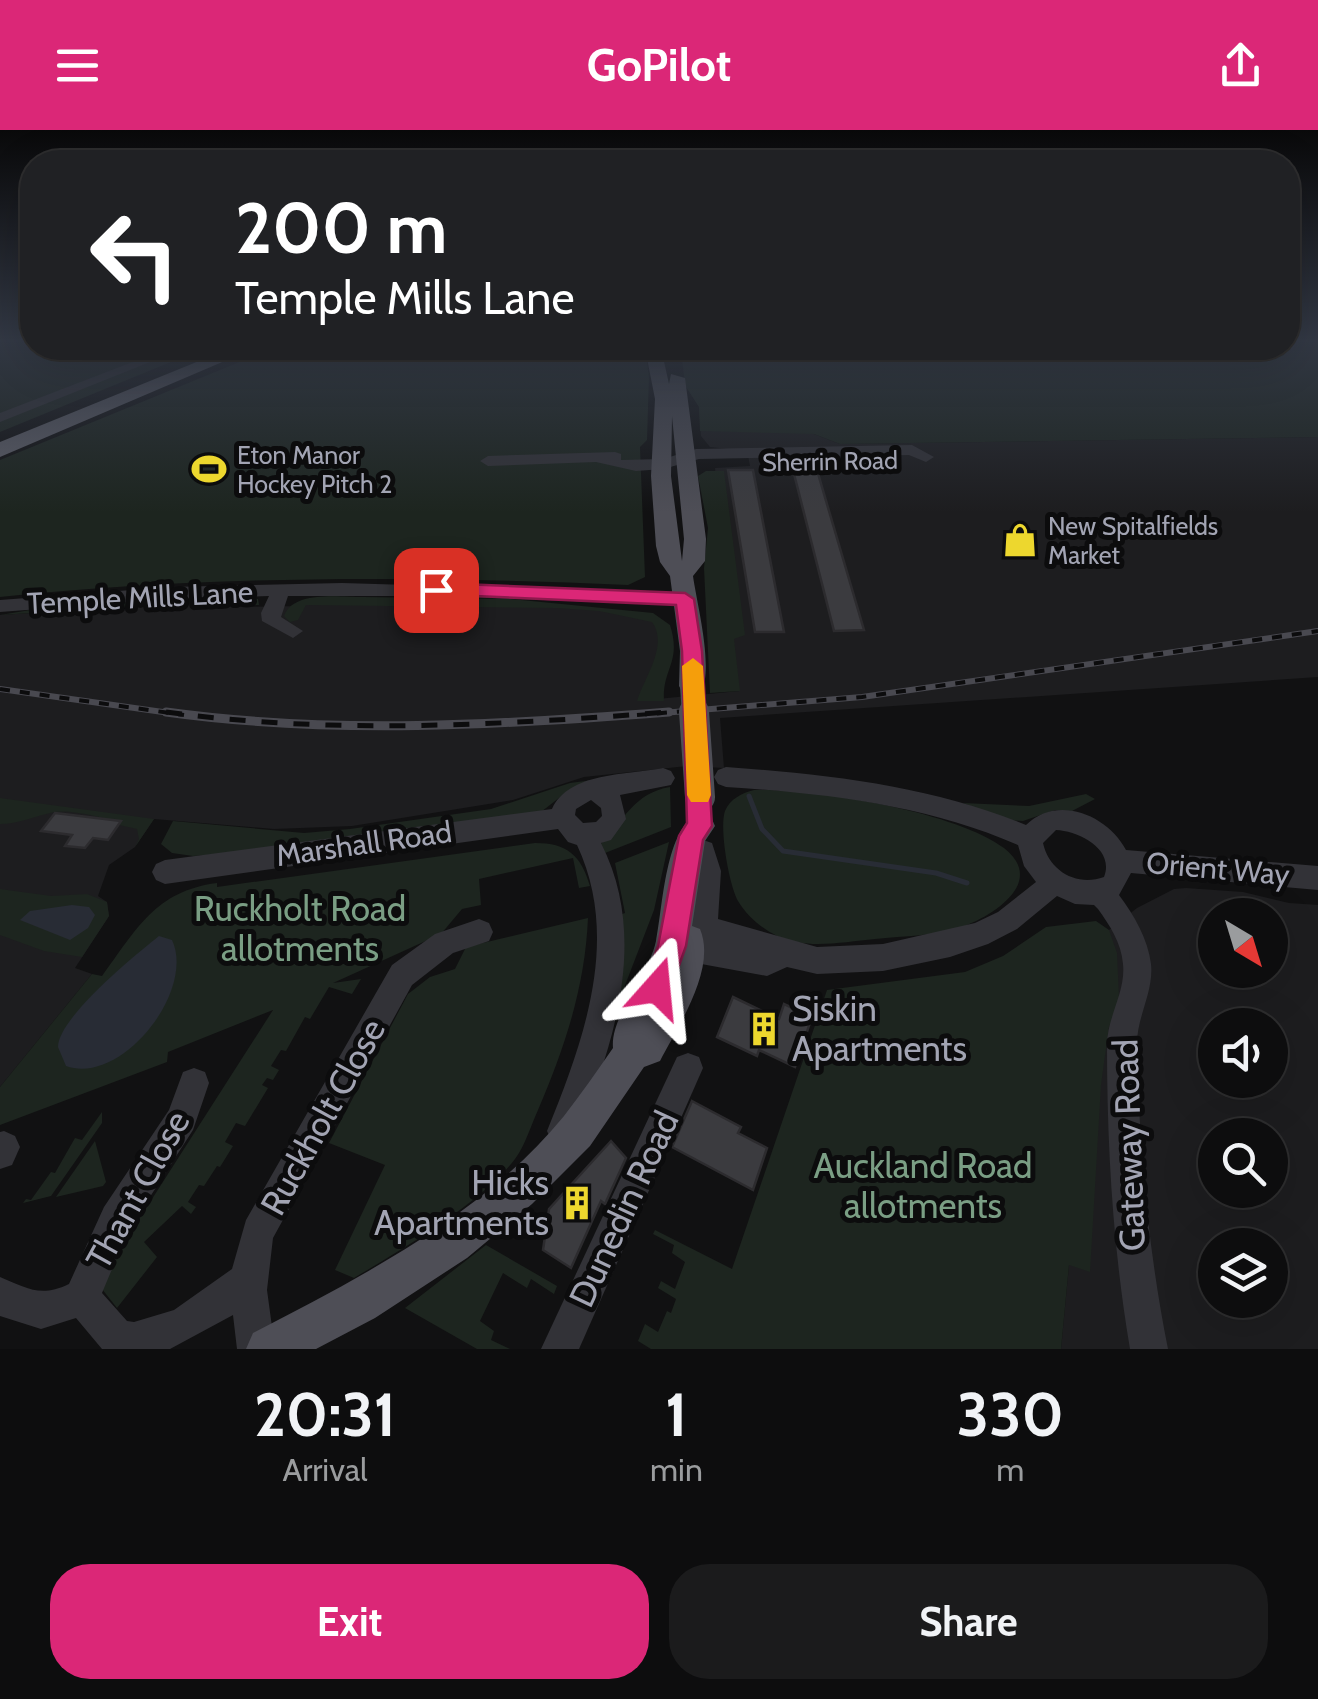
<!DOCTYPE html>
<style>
:root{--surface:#0d0d0e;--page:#1b1b1c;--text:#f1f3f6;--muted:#9a9c9e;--line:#2d2d2e;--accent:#db2777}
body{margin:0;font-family:Cabin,sans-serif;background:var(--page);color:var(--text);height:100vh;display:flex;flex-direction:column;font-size:38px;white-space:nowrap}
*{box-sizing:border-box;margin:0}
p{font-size:32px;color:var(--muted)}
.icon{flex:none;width:55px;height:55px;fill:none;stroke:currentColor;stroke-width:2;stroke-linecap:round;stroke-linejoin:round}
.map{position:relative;height:1219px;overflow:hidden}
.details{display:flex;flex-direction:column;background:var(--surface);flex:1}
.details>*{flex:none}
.guide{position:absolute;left:20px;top:20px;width:1280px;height:210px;border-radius:40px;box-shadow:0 10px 40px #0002,0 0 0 2px var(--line);background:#202124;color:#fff;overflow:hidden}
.needle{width:65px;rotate:142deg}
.controls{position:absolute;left:1198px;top:768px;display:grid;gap:20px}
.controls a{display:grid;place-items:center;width:90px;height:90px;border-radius:50%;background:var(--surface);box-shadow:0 10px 40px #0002,0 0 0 2px var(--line);font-size:50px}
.pin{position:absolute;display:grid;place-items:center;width:85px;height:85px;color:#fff;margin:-42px;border-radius:20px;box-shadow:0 5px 15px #0006}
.me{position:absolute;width:110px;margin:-55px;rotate:18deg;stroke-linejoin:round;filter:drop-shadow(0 0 8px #0008)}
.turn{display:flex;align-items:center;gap:35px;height:210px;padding:0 50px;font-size:45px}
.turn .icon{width:130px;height:130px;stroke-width:2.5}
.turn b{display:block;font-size:70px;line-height:85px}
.eta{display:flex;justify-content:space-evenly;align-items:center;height:170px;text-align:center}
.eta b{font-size:60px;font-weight:700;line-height:70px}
.button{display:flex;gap:20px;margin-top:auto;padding:20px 50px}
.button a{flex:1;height:115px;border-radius:40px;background:var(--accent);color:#fff;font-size:40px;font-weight:700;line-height:115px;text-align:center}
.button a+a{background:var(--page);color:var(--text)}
header{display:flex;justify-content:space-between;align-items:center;height:130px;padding:0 50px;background:var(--accent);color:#fff;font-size:45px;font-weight:700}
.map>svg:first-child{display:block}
.built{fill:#1d1d1f;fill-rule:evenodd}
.green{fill:#1d251f}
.water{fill:#282c35}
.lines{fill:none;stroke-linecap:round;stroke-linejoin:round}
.stream{stroke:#282c35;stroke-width:5}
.building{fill:#3b3b3f;stroke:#2c2b2e;stroke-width:2.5}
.minor{fill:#323237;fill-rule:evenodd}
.major{fill:#4e4e56;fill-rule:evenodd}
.highway{fill:#5e5f68;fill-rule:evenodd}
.rail-far1-casing{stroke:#494950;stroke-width:6}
.rail-casing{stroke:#494950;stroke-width:9}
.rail-far1{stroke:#0c0c0d;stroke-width:4;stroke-dasharray:10;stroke-linecap:butt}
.rail{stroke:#0c0c0d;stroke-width:5;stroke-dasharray:16;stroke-linecap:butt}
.major-bridge-far1{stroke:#4e4e56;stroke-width:24}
.major-bridge{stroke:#4e4e56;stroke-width:30}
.route{fill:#db2777;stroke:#8e194d;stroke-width:2.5}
.slow{fill:#f59e0b}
.labels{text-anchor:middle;stroke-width:10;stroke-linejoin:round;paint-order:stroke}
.far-poi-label{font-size:25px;fill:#a2a4b3;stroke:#0c0c0d;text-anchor:start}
.far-street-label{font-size:25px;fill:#a2a4b3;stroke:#0c0c0d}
.street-label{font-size:30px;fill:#a2a4b3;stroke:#0c0c0d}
.near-park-label{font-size:35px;fill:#7a9e84;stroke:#0c0c0d}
.near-poi-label{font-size:35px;fill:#a2a4b3;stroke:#0c0c0d;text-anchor:start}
.near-street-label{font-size:35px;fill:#a2a4b3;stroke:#0c0c0d}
</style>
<header><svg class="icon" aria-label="menu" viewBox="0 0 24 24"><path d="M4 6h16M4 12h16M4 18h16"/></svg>GoPilot<svg class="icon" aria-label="share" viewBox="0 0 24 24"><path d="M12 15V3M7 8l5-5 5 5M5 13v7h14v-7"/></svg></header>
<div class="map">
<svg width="1318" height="1219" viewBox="0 0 1318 1219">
<rect width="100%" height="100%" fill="#111112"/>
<g class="built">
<path d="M 685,255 L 840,314 L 1318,307 L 1318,547 L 720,588 L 724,638 L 687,636 L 584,647 L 513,670 L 352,696 L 274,699 L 154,689 L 135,717 L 109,735 L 98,766 L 107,772 L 109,786 L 75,838 L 92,844 L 0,957 L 0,485 L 187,473 L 246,477 L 303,476 L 306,472 L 598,478 L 655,491 L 661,507 L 647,570 L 739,561 L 715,338 L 750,336 L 747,321 L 710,317 L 701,306 L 699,277 Z"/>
<path d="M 1186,758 L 1243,762 L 1289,773 L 1318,775 L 1318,1219 L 1061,1219 L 1098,828 L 1096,799 L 1109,800 L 1137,778 L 1174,759 ZM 1215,785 L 1270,785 L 1270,840 L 1215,840 ZM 1215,895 L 1270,895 L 1270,950 L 1215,950 ZM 1215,1005 L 1270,1005 L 1270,1060 L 1215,1060 ZM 1215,1115 L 1270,1115 L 1270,1170 L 1215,1170 Z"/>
</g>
<g class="green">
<path d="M 0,211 L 32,211 L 32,218 L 205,218 L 0,302 Z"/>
<path d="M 1288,211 L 1318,211 L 1318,307 L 840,314 L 814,304 L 700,301 L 699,277 L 685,255 L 681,218 L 1288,218 Z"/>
<path d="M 274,218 L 645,218 L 649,247 L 647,310 L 640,317 L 645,447 L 628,455 C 419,446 208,445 0,467 L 0,330 Z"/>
<path d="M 706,341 L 724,341 L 745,505 L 734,509 L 740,561 L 710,563 L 704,438 L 708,398 L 698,346 Z"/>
<path d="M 231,466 L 258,469 L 259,475 L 187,473 L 0,485 L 42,478 Z"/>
<path d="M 363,467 L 511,469 L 653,483 L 670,495 C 682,533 662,538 664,571 L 637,571 C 644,548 669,515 652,492 L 599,481 L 556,478 L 306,475 L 298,490 L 290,492 L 284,486 C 293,460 340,467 363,467 Z"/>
<path d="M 645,643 L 564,664 L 541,682 L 275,720 L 193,726 L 172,723 L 161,714 L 173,691 L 304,703 L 350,699 L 491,679 L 570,653 Z"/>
<path d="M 670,657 L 671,697 L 605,723 L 600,715 C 624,690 634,663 670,657 Z"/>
<path d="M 754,660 C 815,658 957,682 1004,718 C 1045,750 998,783 965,796 C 936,806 904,806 875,809 C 842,812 807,820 777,806 C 761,798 747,786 738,771 C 729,755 719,698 725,681 C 730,669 742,663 754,660 Z"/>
<path d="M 1086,664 L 1095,669 L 1072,681 L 1055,680 L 1023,691 L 1008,690 L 963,673 L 1029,676 Z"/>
<path d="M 0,668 L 154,689 L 135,717 L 139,709 L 137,699 L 119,695 L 120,691 C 101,688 72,679 54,682 C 36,686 18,694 0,694 Z"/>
<path d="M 669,712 L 654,780 L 619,871 L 619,785 L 625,783 L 615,733 Z"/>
<path d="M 535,713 C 567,713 581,725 590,756 L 579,758 L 573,728 L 479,749 L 481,775 L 462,779 L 441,804 L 333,853 L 361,849 L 352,864 L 329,857 L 310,889 L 305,887 L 286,921 L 281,920 L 271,936 L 279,940 L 273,950 L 267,948 L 262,955 L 268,958 L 245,996 L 236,993 L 225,1012 L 233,1016 L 220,1037 L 217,1036 L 204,1056 L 199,1055 L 188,1072 L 196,1077 L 191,1084 L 182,1076 L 144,1112 L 157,1127 L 117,1178 L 102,1159 L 104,1144 L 273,880 L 168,922 L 167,932 L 0,995 L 0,957 L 92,844 L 102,846 C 136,800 155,761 217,753 L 217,757 Z"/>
<path d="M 0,759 L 51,766 L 87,764 L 107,772 L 109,786 L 82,827 L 44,821 L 0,805 Z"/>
<path d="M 588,788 C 585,857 565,917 538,980 C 531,995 525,1016 515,1029 C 483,1072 401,1120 354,1148 L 335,1140 L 385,1035 L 329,1013 L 408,864 L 430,847 L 455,839 L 466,817 Z"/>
<path d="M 1096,791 L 1109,800 L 1117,823 L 1119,868 L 1117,886 L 1109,896 L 1101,955 L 1090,1142 L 1069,1135 L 1061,1219 L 651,1219 L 638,1211 L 645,1194 L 658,1202 L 667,1181 L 671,1183 L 676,1169 L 658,1158 L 661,1151 L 675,1159 L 685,1132 L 672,1123 L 674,1115 L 653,1104 L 655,1100 L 732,1139 L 827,860 L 965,842 L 1003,826 L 1046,797 Z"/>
<path d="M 102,982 L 102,993 L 51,1066 L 23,1073 L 26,1069 L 31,1070 L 51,1042 L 55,1043 L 75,1008 L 82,1010 Z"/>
<path d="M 95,1011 L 106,1052 L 103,1056 L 56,1067 Z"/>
<path d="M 486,1115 L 557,1156 L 554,1164 L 531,1149 L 527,1158 L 503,1143 L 480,1191 L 494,1201 L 491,1210 L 510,1219 L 477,1219 L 405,1178 Z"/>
</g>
<g class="water">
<path d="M 72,775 L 89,777 L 95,785 L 88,798 L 70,810 L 20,790 L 30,781 Z"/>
<path d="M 159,806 L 172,810 C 196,861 121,956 66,936 L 58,917 C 58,888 135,825 159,806 Z"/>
</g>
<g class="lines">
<path class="stream" d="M 749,666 L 762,699 L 783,721 L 936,743 L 967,753"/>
</g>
<g class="building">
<path d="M 728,340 L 753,340 L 784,502 L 755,502 Z"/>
<path d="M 793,340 L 817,340 L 864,500 L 834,501 Z"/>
<path d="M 55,683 L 121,691 L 108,710 L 93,708 L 85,718 L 65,716 L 72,705 L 41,701 Z"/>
<path d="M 733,867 L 779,889 L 784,874 L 812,887 L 795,937 L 759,920 L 757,926 L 717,907 Z"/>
<path d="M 692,971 L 741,997 L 738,1003 L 767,1018 L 753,1060 L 672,1017 Z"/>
<path d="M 611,1011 L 626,1028 L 605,1074 L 601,1071 L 571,1138 L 543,1120 L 549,1079 Z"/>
</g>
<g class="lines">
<g class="minor">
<path d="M 169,218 L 185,218 L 0,292 L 0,283 Z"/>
<path d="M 912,315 L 934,327 L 926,332 L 909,325 L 699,329 L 663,339 L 636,341 L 596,332 L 488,336 L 480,331 L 488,326 L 615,322 L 621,324 L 621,330 L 663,329 L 696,319 Z"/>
<path d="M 342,453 L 685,463 L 695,469 L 685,475 L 428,466 L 288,466 L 281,487 L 303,501 L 293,508 L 262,491 L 261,483 L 269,466 L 171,469 L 0,482 L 0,470 L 171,457 Z"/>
<path d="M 726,637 C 826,644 932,656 1026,695 C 1057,664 1108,685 1126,720 L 1318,736 L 1318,760 L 1131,743 L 1119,765 C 1134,785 1148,809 1151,834 C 1154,862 1136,888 1137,916 C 1139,1017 1148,1119 1168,1219 L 1130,1219 C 1113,1119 1107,1017 1107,915 C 1107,887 1126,862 1123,834 C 1121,812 1110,796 1098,779 L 1094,775 L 1075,774 L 1057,766 L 1017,799 L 988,814 L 950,827 L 883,841 L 817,844 L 787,837 L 767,846 L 674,829 L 664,825 L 660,816 L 664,807 L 672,804 L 665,801 L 662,792 L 665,783 L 675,779 L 692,783 C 693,768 691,720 694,713 L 703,710 L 712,713 L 721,741 L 718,789 L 817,817 L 883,814 L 975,793 L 998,782 L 1036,752 L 1024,736 L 1018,715 C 927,675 824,663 726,657 L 718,654 L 714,647 L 718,640 ZM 1056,700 C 1079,701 1115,719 1104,747 C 1077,757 1049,741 1043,713 Z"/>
<path d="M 663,638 L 671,641 L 675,648 L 671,655 L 620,665 L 626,689 L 611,710 L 601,713 C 650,809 613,918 574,1012 L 563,1017 L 552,1012 L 547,1001 C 584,910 621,809 577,715 L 568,712 L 558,699 L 165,754 L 156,750 L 152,742 L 156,734 L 165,730 L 552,679 C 569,642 627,645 663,638 ZM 591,670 L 601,678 L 602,686 L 596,692 L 583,693 L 575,685 L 576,679 Z"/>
<path d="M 479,789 L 489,793 L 493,802 L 489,811 L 453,823 L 412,855 L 273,1108 L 267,1160 L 275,1219 L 237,1219 L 233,1185 L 170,1219 L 102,1219 L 76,1188 L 41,1199 L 0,1186 L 0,1147 C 27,1158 40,1168 69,1154 L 104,1077 L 169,980 L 183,942 L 194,938 L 205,942 L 209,953 L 193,1000 L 128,1101 L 102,1163 L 127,1191 L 134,1192 L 174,1180 L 232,1139 L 246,1090 L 392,835 L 435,804 Z"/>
<path d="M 688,923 L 699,927 L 703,938 L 579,1219 L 541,1219 L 677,927 Z"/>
<path d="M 4,1001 L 15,1006 L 20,1017 L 12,1035 L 0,1039 L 0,1002 Z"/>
</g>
<g class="major">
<path d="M 645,218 L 661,218 L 669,254 L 671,244 L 685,248 L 706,409 L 705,431 L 693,446 C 697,475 714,537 701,563 L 683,563 L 679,556 L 680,521 L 670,446 L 660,432 L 656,416 L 651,346 L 655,269 ZM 672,286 L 684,409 L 682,431 L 671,346 Z"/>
<path d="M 700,683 L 711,687 L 715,696 L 705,711 L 692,796 L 700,799 C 717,839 678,896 660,931 L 644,937 L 590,1016 L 532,1074 L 467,1128 L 375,1188 L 316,1219 L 246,1219 L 253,1203 C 363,1146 484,1084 564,986 C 581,964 597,941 613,918 C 610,886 649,845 656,811 C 663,777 665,696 700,683 Z"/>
</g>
<path class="highway" d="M 231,218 L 255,218 L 0,327 L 0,312 Z"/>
<g class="rail-far1-casing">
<g id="rail-far1">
<path d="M 0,559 L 184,585"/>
<path d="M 637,585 L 862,567 L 1318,501"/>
</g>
</g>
<g class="rail-casing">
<path id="rail" d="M 166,582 C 333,605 501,595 669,582"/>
</g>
<use href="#rail-far1" class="rail-far1"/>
<use href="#rail" class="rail"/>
<path class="major-bridge-far1" d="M 692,556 L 694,585"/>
<path class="major-bridge" d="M 694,582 L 700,667"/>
</g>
<linearGradient id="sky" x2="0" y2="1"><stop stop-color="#09090a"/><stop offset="0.55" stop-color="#323844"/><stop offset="1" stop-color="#323844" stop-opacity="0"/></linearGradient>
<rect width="1318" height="382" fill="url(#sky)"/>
<path class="route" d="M 436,453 L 685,463 L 694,469 L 702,521 L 712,696 L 703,710 L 686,816 L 667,869 L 657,873 L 647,869 L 643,858 L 658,816 L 679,706 L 687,693 L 682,521 L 676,475 L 429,464 L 429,455 Z"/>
<path class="slow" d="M 693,528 L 703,536 L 711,665 L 708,672 L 691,672 L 687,665 L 682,536 Z"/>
<defs>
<g id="stadium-bare" transform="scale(2.7)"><path d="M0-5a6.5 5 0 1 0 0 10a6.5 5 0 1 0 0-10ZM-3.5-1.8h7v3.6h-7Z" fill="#edd72e" stroke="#0c0c0d" stroke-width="2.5" paint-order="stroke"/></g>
<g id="shop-bare" transform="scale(2.7)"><path d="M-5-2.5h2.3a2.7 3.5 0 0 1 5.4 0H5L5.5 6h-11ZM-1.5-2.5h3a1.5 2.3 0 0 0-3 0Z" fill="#edd72e" stroke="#0c0c0d" stroke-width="2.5" paint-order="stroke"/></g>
<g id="building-bare" transform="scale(2.7)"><path d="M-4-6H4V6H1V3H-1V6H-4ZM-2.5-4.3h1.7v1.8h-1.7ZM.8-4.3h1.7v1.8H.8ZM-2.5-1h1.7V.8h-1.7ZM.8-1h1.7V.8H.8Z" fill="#edd72e" stroke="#0c0c0d" stroke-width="2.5" paint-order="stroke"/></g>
</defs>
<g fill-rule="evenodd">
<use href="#stadium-bare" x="209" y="339"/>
<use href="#shop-bare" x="1020" y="410"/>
<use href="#building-bare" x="764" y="899"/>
<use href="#building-bare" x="577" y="1073"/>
</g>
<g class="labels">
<g class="far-poi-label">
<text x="237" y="334">Eton Manor<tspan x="237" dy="29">Hockey Pitch 2</tspan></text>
<text x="1048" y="405">New Spitalfields<tspan x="1048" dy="29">Market</tspan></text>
</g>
<g class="far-street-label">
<text transform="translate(830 331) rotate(-1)" y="9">Sherrin Road</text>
</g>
<g class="street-label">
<text transform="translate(140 468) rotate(-3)" y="10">Temple Mills Lane</text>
<text transform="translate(364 714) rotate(-8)" y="10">Marshall Road</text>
<text transform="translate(1218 739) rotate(5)" y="10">Orient Way</text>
</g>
<g class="near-park-label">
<text x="300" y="791">Ruckholt Road<tspan x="300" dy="40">allotments</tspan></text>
<text x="923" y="1048">Auckland Road<tspan x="923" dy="40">allotments</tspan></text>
</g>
<g class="near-poi-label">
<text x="792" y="891">Siskin<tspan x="792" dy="40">Apartments</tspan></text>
<text x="549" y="1065" text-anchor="end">Hicks<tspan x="549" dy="40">Apartments</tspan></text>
</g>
<g class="near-street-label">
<text transform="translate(323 987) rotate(-61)" y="12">Ruckholt Close</text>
<text transform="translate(1129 1015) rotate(-92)" y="12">Gateway Road</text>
<text transform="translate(138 1060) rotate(-61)" y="12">Thant Close</text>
<text transform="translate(624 1079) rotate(-65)" y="12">Dunedin Road</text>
</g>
</g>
</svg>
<div class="controls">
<a><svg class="needle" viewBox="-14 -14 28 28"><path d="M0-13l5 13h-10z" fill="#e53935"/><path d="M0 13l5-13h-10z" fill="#9a9c9e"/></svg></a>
<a><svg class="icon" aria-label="sound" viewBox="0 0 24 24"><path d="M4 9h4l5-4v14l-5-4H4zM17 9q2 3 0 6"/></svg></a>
<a><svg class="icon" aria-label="search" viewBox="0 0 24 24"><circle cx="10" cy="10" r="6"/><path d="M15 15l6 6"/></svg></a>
<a><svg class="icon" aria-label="layers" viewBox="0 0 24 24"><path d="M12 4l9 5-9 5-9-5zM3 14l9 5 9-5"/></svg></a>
</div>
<div class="pin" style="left:436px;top:460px;background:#d93025"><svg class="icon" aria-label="arrive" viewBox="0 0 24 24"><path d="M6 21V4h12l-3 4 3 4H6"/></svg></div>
<svg class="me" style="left:657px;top:858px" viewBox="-20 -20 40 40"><path d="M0-17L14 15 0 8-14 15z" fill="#db2777" stroke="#fff" stroke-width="4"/></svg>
<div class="guide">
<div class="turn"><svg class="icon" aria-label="left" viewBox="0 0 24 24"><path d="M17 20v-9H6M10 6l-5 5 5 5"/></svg><div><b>200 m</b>Temple Mills Lane</div></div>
</div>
</div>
<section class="details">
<div class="eta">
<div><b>20:31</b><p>Arrival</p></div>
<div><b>1</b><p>min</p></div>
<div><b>330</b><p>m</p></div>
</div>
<div class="button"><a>Exit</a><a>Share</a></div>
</section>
